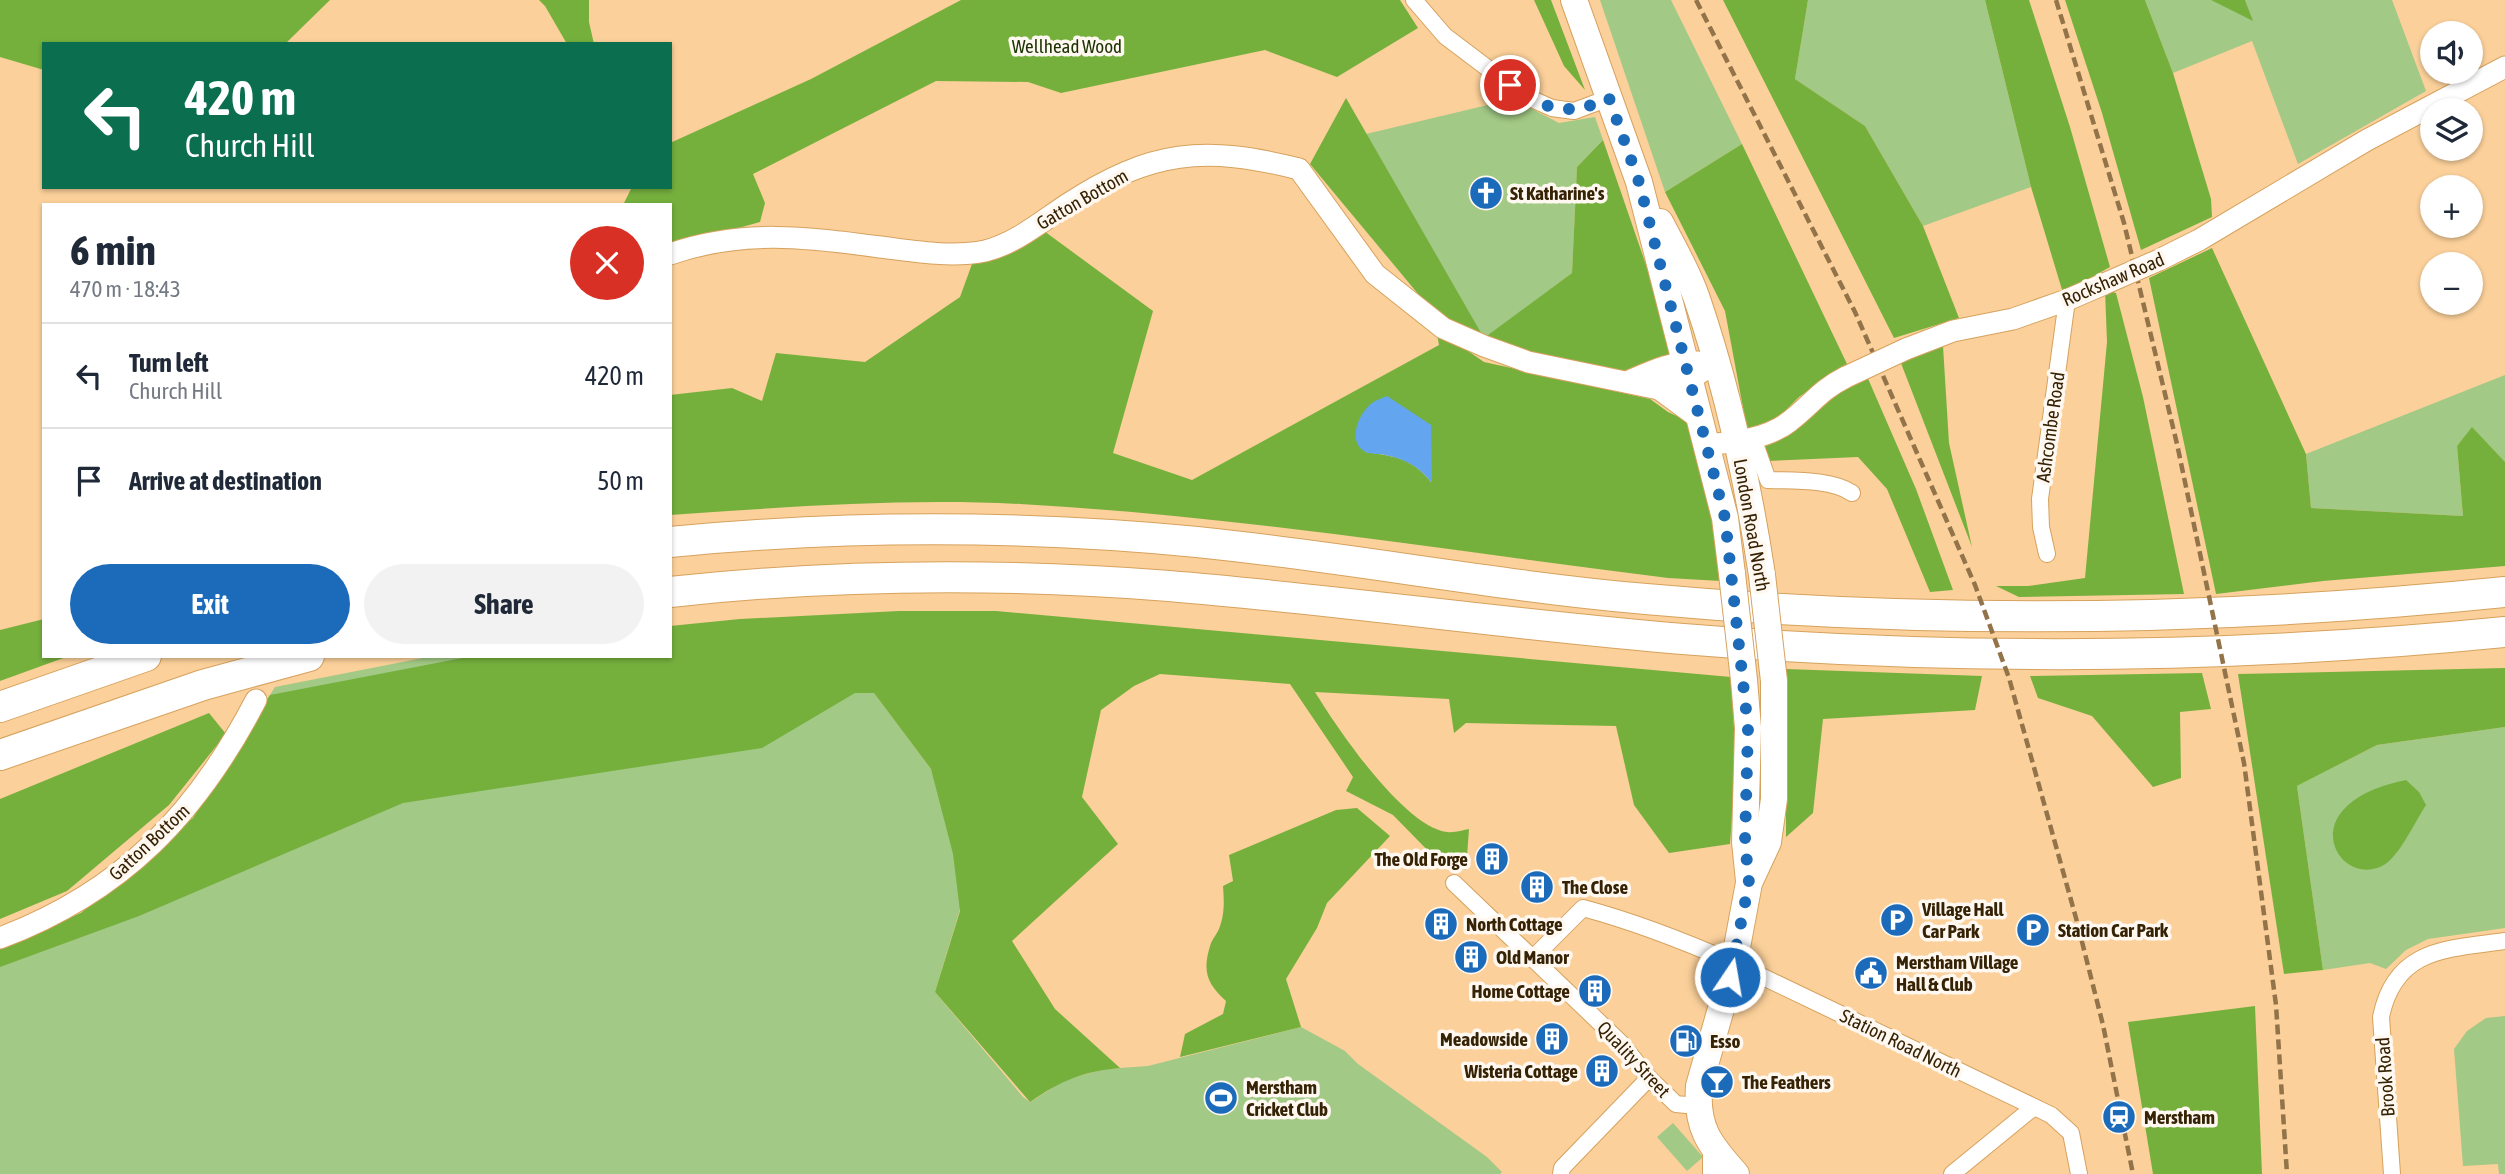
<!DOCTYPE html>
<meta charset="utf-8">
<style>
:root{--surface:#fff;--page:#f2f2f3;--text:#1f2937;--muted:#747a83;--line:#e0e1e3;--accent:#1b6bba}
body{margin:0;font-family:"Asap Condensed",sans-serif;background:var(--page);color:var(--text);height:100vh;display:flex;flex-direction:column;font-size:26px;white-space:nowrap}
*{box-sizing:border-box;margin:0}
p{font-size:23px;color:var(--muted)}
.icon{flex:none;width:38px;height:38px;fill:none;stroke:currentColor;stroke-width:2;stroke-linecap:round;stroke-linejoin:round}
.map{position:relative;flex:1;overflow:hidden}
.details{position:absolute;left:42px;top:203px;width:630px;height:455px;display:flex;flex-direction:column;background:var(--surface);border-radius:0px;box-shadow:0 2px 5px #0004}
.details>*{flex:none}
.hud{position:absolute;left:42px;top:42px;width:630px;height:147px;border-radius:0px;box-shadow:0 2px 5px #0004;background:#0b6e4f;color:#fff;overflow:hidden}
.tools{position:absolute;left:2420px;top:21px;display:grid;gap:14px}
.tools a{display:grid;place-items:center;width:63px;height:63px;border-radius:50%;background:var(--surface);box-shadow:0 2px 5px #0004;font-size:35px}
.pin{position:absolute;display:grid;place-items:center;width:60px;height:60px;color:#fff;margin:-30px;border:4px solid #fff;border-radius:50%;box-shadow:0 2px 7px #0007}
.me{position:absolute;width:77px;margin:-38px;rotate:12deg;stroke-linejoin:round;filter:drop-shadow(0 0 5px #0008)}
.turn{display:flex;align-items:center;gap:24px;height:147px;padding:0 28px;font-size:32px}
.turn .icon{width:91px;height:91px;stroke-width:2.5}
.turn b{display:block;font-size:49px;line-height:60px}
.round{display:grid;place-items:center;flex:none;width:74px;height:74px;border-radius:37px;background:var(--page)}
.summary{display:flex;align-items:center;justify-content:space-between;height:119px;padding:0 28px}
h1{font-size:42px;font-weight:700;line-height:52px}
.cta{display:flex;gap:14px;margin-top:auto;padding:14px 28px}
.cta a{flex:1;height:80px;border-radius:42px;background:var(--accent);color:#fff;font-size:28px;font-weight:700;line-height:80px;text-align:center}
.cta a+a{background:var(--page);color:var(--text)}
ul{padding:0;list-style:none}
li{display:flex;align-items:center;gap:21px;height:105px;padding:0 28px;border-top:2px solid var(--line)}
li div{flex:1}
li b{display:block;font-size:26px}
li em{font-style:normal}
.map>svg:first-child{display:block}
.green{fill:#a2c985}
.forest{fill:#75b03d;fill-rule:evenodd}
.water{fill:#64a5ef}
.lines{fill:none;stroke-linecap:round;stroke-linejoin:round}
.minor-casing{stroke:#d6a25e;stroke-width:18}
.tertiary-casing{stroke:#d6a25e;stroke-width:23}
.primary-casing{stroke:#d6a25e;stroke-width:28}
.motorway-casing{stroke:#d6a25e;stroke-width:32}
.minor{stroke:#fff;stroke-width:16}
.tertiary{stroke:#fff;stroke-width:21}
.primary{stroke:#fff;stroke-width:26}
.motorway{stroke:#fff;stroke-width:30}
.rail{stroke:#92734a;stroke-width:4.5;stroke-dasharray:10 5;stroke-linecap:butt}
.tertiary-bridge-casing{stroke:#d6a25e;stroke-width:23;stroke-linecap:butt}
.primary-bridge-casing{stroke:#d6a25e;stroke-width:28;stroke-linecap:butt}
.tertiary-bridge{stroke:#fff;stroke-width:21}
.primary-bridge{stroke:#fff;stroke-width:26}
.route{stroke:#1b6bba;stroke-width:12;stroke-dasharray:0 21.6}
.labels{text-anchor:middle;stroke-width:7;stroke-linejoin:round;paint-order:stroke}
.park-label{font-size:19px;fill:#1b3204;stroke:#fef8f1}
.poi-label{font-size:19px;font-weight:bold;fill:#362204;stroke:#fef8f1;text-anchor:start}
.street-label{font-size:19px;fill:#362204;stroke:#fef8f1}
</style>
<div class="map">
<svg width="2505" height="1174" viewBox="0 0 2505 1174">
<rect width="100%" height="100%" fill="#fbd09a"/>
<g class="green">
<path d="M 1600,0 L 1671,0 L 1742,144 L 1665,192 Z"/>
<path d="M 1808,0 L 1985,0 L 2031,187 L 1923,226 L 1865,126 L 1795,79 Z"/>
<path d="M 2145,0 L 2212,0 L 2252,20 L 2245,0 L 2392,0 L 2426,91 L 2298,164 L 2252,41 L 2173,73 Z"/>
<path d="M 1513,99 L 1559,123 L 1595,117 L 1603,140 L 1577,167 L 1572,273 L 1484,339 L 1366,134 Z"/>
<path d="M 2505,375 L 2505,462 L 2472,428 L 2457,446 L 2463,516 L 2311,508 L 2306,454 Z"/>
<path d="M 433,656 L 607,656 L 888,687 L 875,694 L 931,769 L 978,850 L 935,992 L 1023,1097 L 1030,1102 L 1066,1079 L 1106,1069 L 1148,1066 L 1301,1027 L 1345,1051 L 1358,1064 L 1487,1157 L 1502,1172 L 1500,1174 L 0,1174 L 0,947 L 81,913 L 193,818 L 275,687 Z"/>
<path d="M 2505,727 L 2505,928 L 2428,939 L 2406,950 L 2386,969 L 2370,963 L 2323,970 L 2297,786 L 2377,745 Z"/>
<path d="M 2505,1016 L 2505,1174 L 2499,1174 L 2498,1164 L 2463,1166 L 2454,1049 L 2467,1031 L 2486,1018 Z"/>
<path d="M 1673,1123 L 1703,1157 L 1687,1171 L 1657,1137 Z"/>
</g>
<g class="forest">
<path d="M 0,0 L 330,0 L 285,44 L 44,44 L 44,70 L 0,57 Z"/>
<path d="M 539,0 L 589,0 L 589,22 L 594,44 L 567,44 L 545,6 Z"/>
<path d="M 961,0 L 1400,0 L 1418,28 L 1337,77 L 1265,50 L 1061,93 L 1028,82 L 936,81 L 753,174 L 765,203 L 760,222 L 670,247 L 670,205 L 623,205 L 632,187 L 670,187 L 670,143 L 811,79 Z"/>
<path d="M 1534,0 L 1551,0 L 1585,90 L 1564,66 Z"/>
<path d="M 1723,0 L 1808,0 L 1795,79 L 1865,126 L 1923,226 L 1959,318 L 1894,338 Z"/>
<path d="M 1985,0 L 2029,0 L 2070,127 L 2110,267 L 2063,293 L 2031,187 Z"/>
<path d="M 2065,0 L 2145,0 L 2173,73 L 2211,199 L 2212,217 L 2141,250 L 2102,113 Z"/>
<path d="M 2211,0 L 2245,0 L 2253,21 Z"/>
<path d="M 1346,98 L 1484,338 L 1572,273 L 1577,167 L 1603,140 L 1677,355 L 1646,362 L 1621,372 L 1490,348 L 1429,307 L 1310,164 Z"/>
<path d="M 1742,144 L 1847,364 L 1799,397 L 1778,418 L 1747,429 L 1725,311 L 1665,192 Z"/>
<path d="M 1044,231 L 1153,311 L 1113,453 L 1192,480 L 1439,345 L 1436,329 L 1484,362 L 1650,399 L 1668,412 L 1692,423 L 1713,513 L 1721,581 L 1668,578 C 1452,551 1237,516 1020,504 C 903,498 786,507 670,515 L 670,395 L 732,388 L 762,401 L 776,353 L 865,362 L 960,297 L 972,264 ZM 1431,425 L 1431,482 C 1412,458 1394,456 1365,452 Z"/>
<path d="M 2212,248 L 2306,454 L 2311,508 L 2463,516 L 2457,446 L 2472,427 L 2505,462 L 2505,566 L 2323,581 L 2216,594 L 2149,278 Z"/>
<path d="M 2105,290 L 2116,293 L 2143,397 L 2184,594 L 2019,597 L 1996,586 L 2028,586 L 2085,578 L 2107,342 Z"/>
<path d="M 1943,346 L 1949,443 L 1972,547 L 1899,358 Z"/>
<path d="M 1866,374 L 1916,489 L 1953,590 L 1930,592 L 1887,489 L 1858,457 L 1767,461 L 1765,443 L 1796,430 L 1851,382 Z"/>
<path d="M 899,611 L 996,611 L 1731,677 L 1736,761 L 1730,844 L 1669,853 L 1634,805 L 1616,726 L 1466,723 L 1454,733 L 1449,699 L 1315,692 C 1337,728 1404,827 1447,832 C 1454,833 1463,830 1469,829 L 1466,870 L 1441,864 L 1393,815 L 1346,791 L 1353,777 L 1290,684 L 1160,674 L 1134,686 L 1101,710 L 1082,797 L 1118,844 L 1012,941 L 1055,1009 L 1120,1068 C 1084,1071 1060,1081 1030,1102 L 935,992 L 960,911 L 953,854 L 931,769 L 874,693 L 855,693 L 762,748 L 403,803 L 139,916 L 0,967 L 0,947 L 81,913 L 193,818 L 270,695 L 473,656 L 670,656 L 670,626 L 740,619 Z"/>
<path d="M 44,619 L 44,656 L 69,656 L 0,681 L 0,630 Z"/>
<path d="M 2505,668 L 2505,727 L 2377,745 L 2297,786 L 2323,970 L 2284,974 L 2238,674 Z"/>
<path d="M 1786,669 L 1982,676 L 1975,710 L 1823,719 L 1813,813 L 1786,837 Z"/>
<path d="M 2202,673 L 2211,709 L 2180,712 L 2181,778 L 2153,787 L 2092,716 L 2038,698 L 2030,676 Z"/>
<path d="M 209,713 L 226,734 L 169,805 L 67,891 L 0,919 L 0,799 Z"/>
<path d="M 2406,780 L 2419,792 L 2426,805 C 2415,821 2399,858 2382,866 C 2348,882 2319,842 2340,814 C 2356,793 2383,785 2406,780 Z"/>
<path d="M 1357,808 L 1390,836 L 1327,903 L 1317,928 L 1286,979 L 1301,1027 L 1180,1057 L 1185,1034 L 1223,1014 L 1226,1001 C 1206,983 1202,970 1211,943 C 1213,938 1217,934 1219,929 C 1225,914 1224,901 1223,886 L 1233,881 L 1229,855 L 1336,810 Z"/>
<path d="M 2255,1006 L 2262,1174 L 2153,1174 L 2128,1022 Z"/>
</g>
<path class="water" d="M 1387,396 L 1431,425 L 1432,483 C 1418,465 1403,458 1380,454 C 1375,454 1368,454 1364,451 C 1347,440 1359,413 1372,403 C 1376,400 1382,398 1387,396 Z"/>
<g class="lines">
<g class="minor-casing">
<g id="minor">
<path d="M 1414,0 L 1445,36 L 1523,95 L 1552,108 L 1574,111 L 1609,98"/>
<path d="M 1753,438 L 1768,480 C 1794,481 1831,479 1852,493"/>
<path d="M 2047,554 L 2041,527 L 2040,499 L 2067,300"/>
<path d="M 1454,883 L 1622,1044 L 1649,1078 L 1676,1104 L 1697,1106"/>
<path d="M 1532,959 L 1583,908 C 1635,922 1684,941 1734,963 L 2051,1115 L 2071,1133 L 2079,1174"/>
<path d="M 1711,1145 L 1711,1174"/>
<path d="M 1561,1174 L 1562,1168 L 1649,1078"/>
<path d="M 1952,1174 L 2034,1107"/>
<path d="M 2392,1174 L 2381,1017 C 2395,948 2447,949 2505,941"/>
</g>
</g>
<g class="tertiary-casing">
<g id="tertiary">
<path d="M 670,254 C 742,229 806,237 880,247 C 913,251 951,258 985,251 C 1015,244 1042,221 1068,204 C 1151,150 1204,145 1299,169 L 1375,274 L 1443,328 L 1484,346 L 1528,362 L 1659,389 L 1689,380 L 1715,363"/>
<path d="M 2159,260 L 2199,240 L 2367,140 L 2505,67"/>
<path d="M 1906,349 L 1953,331 L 2013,319 L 2067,300 L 2104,284"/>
<path d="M 1627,382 C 1650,372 1672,361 1698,362"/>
<path d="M 1659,389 L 1700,419"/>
<path d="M 1707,445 C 1734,442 1768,439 1790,421 C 1812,404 1820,390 1846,377"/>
<path d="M 0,938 C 122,892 196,815 256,700"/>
</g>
</g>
<g class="primary-casing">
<g id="primary">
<path d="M 1574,0 L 1639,182 L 1725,518 L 1732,574"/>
<path d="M 1660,222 C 1673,247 1688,272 1697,299 C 1727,387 1748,483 1762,575"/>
<path d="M 1744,680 L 1748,728 L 1745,842 L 1749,881"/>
<path d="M 1736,1174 C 1709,1144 1696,1128 1699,1086 L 1734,963 L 1749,883 L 1768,842 L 1774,799 L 1774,681"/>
</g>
</g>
<g class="motorway-casing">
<g id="motorway">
<path d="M 670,542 C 846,525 1021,525 1197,542 C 1347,557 1496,586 1646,599 C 1932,625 2220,621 2505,592"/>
<path d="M 670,592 C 835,574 1003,573 1169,586 C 1341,600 1512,625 1683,639 C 1956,661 2233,659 2505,632"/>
<path d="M 0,707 L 146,656"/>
<path d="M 0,755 L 203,685 L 309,656"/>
</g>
</g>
<use href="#minor" class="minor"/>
<use href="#tertiary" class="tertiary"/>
<use href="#primary" class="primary"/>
<use href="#motorway" class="motorway"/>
<g class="rail">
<path d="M 1696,0 L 1855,312 L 1975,585 L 2009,678 L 2076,918 L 2103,1025 L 2133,1174"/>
<path d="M 2056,0 L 2124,223 L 2177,444 L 2244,763 L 2276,1005 L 2287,1174"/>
</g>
<g class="tertiary-bridge-casing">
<g id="tertiary-bridge">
<path d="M 2104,284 L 2159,260"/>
<path d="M 1846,377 L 1906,349"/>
</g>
</g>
<g class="primary-bridge-casing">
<g id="primary-bridge">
<path d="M 1732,574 L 1744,680"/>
<path d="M 1762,575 L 1774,681"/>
</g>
</g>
<use href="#tertiary-bridge" class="tertiary-bridge"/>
<use href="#primary-bridge" class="primary-bridge"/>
</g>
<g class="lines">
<path class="route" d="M 1510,85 C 1547,111 1568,117 1609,98 L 1639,182 L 1725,518 L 1748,728 L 1745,842 L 1749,883 L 1730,977"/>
</g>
<defs>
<g id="church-disc" transform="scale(1.75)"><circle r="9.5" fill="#1b6bba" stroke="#fef8f1"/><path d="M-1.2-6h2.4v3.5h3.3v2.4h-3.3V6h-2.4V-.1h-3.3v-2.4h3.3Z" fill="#fff"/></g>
<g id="building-disc" transform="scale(1.75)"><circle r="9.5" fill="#1b6bba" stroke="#fef8f1"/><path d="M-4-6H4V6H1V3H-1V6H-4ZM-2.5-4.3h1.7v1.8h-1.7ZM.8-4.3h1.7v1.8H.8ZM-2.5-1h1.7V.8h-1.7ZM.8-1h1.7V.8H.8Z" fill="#fff"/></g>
<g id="parking-disc" transform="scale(1.75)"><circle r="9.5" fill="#1b6bba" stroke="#fef8f1"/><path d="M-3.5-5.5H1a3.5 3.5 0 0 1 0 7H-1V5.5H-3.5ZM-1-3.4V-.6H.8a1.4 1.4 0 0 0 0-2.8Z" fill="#fff"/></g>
<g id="civic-disc" transform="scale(1.75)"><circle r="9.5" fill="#1b6bba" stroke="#fef8f1"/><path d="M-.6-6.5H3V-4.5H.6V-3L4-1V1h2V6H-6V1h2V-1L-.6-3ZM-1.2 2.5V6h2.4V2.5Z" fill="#fff"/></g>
<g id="fuel-disc" transform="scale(1.75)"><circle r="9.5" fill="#1b6bba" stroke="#fef8f1"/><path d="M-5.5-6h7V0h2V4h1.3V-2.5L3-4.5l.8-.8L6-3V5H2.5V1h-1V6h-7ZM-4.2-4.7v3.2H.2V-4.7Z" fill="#fff"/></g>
<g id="bar-disc" transform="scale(1.75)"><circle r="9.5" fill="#1b6bba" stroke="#fef8f1"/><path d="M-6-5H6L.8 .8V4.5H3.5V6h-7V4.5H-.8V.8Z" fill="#fff"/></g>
<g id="stadium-disc" transform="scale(1.75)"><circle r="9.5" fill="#1b6bba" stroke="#fef8f1"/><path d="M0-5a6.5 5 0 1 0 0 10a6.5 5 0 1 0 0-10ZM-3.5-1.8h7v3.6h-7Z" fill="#fff"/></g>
<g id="station-disc" transform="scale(1.75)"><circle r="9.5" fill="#1b6bba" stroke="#fef8f1"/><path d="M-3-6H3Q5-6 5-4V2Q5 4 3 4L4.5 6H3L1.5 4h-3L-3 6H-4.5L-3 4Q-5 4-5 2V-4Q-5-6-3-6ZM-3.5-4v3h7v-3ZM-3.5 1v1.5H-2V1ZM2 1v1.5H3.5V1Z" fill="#fff"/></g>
</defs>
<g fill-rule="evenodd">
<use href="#church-disc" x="1486" y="193"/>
<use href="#building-disc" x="1492" y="859"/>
<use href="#building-disc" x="1537" y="887"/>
<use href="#parking-disc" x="1897" y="920"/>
<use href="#building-disc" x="1441" y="924"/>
<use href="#parking-disc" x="2033" y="930"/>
<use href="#building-disc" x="1471" y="957"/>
<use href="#civic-disc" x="1871" y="973"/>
<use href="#building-disc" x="1595" y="991"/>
<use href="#building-disc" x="1552" y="1039"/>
<use href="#fuel-disc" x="1686" y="1041"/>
<use href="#building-disc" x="1602" y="1071"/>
<use href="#bar-disc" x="1717" y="1082"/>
<use href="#stadium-disc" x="1221" y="1098"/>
<use href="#station-disc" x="2119" y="1117"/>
</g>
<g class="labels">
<g class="park-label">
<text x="1067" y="53">Wellhead Wood</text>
</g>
<g class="poi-label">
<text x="1510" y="200">St Katharine's</text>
<text x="1468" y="866" text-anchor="end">The Old Forge</text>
<text x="1562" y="894">The Close</text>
<text x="1922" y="916">Village Hall<tspan x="1922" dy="22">Car Park</tspan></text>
<text x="1466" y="931">North Cottage</text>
<text x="2058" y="937">Station Car Park</text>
<text x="1496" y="964">Old Manor</text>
<text x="1896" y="969">Merstham Village<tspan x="1896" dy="22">Hall &amp; Club</tspan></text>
<text x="1570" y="998" text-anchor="end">Home Cottage</text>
<text x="1528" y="1046" text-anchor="end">Meadowside</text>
<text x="1710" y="1048">Esso</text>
<text x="1578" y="1078" text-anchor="end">Wisteria Cottage</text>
<text x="1742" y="1089">The Feathers</text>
<text x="1246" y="1094">Merstham<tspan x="1246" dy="22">Cricket Club</tspan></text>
<text x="2144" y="1124">Merstham</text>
</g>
<g class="street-label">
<text transform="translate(1082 199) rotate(-30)" y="7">Gatton Bottom</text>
<text transform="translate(2113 279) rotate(-23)" y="7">Rockshaw Road</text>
<text transform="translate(2050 427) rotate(-82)" y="7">Ashcombe Road</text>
<text transform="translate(1752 525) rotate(80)" y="7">London Road North</text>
<text transform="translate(149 842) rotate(-43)" y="7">Gatton Bottom</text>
<text transform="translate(1901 1043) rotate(26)" y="7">Station Road North</text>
<text transform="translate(1634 1059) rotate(47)" y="7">Quality Street</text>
<text transform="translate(2385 1077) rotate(-94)" y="7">Brook Road</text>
</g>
</g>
</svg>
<div class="tools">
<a><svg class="icon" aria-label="sound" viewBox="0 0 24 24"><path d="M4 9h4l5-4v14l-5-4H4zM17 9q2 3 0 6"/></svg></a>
<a><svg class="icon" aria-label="layers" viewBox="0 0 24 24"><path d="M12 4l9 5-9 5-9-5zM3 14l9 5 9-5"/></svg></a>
<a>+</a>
<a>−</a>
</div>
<div class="pin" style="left:1510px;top:85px;background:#d93025"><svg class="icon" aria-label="arrive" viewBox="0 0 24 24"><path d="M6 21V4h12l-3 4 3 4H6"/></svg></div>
<svg class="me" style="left:1730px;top:977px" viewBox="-20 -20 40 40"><circle r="17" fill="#1b6bba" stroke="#fff" stroke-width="3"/><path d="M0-11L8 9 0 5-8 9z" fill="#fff"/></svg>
<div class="hud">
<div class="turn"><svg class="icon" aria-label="left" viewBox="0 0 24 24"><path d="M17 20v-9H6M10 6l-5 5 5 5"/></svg><div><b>420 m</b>Church Hill</div></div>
</div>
<section class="details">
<div class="summary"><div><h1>6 min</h1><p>470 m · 18:43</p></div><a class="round" style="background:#d93025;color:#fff"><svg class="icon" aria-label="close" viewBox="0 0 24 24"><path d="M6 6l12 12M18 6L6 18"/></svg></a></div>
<ul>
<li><svg class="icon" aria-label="left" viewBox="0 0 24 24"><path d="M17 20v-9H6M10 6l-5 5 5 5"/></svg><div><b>Turn left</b><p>Church Hill</p></div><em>420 m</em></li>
<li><svg class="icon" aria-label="arrive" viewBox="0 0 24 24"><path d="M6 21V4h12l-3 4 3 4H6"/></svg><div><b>Arrive at destination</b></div><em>50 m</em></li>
</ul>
<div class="cta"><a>Exit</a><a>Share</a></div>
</section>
</div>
